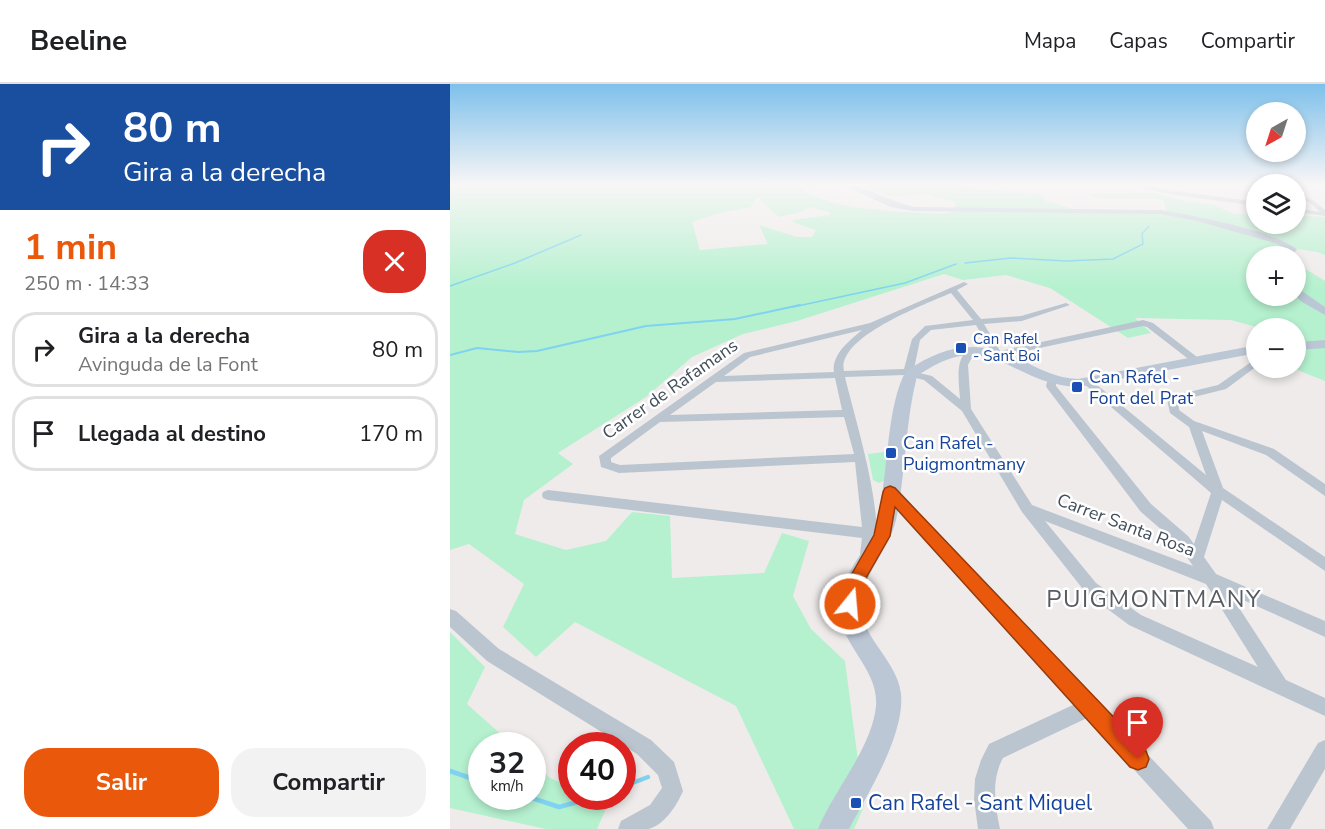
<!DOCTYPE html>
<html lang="es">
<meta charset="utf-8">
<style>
:root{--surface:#fff;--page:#f2f2f2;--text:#202124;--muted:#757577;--line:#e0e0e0;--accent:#ea580c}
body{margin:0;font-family:"Nunito Sans",sans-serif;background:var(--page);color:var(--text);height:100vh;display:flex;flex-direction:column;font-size:22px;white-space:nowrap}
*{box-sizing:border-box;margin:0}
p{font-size:20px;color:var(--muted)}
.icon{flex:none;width:33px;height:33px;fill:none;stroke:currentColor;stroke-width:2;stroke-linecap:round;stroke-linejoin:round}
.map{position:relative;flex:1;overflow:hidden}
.details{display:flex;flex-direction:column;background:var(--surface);width:450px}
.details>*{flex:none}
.banner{background:#1a4fa0;color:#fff;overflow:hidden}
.needle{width:39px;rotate:219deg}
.tools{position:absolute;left:796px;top:18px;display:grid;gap:12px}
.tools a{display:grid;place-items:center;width:60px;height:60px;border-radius:50%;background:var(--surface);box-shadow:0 3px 9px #0003;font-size:30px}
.speed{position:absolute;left:18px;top:648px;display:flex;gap:12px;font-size:30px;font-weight:700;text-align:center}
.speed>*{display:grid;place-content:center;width:78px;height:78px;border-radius:50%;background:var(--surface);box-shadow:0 3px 9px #0003;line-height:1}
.speed small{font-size:15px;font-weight:400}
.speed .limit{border:9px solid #d22;background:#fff;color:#111}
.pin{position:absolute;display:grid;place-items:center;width:51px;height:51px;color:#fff;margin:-62px -26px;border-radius:50% 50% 50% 0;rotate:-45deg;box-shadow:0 0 6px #0007}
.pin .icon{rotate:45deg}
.me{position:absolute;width:66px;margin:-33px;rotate:17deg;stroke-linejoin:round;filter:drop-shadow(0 0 4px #0008)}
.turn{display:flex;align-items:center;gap:21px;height:126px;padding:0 24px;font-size:27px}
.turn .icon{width:78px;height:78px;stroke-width:2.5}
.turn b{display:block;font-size:42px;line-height:51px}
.round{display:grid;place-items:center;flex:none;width:63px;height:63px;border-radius:24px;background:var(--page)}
.headline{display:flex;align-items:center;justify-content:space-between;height:102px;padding:0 24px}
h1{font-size:36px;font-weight:700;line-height:45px;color:var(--accent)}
.button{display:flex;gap:12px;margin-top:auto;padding:12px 24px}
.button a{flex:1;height:69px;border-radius:24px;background:var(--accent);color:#fff;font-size:24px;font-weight:700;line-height:69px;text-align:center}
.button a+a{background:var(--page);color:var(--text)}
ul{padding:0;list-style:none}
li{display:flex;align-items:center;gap:18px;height:75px;margin:0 12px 9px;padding:0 12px;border:3px solid var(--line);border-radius:24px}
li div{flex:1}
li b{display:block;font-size:22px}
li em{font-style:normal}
header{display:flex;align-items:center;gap:36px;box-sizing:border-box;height:84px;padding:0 30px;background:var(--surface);border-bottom:2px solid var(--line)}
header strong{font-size:28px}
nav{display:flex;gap:33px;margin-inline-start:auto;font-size:21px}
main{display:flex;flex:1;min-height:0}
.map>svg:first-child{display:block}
.green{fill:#b5f1cf;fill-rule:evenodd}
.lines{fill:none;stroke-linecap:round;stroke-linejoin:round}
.stream-far2{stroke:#7fd3f0;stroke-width:1.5}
.stream-far1{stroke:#7fd3f0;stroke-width:2}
.stream{stroke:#7fd3f0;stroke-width:4.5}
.street{fill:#bbc5cf;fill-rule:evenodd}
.secondary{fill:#bcc7d6;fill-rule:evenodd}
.route{fill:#ea580c;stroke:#983908;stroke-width:1.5}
.transit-dot{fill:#1a4fb4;stroke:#fff;stroke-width:2}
.labels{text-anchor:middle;stroke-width:5;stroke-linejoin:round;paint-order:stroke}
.far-transit-label{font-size:15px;fill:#164399;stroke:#fff;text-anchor:start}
.transit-label{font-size:18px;fill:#164399;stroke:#fff;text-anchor:start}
.street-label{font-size:18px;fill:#434e5a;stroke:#fff}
.near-transit-label{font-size:21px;fill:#164399;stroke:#fff;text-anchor:start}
.near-neighbourhood-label{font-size:24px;letter-spacing:1.5px;fill:#585b61;stroke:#fff}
</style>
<header>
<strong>Beeline</strong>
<nav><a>Mapa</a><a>Capas</a><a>Compartir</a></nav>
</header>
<main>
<section class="details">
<div class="banner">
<div class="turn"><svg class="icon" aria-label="right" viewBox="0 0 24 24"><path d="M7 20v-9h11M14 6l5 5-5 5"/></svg><div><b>80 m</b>Gira a la derecha</div></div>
</div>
<div class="headline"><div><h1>1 min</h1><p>250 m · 14:33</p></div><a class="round" style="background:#d93025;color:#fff"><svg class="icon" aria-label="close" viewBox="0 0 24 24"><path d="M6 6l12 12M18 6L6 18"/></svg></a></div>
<ul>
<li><svg class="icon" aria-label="right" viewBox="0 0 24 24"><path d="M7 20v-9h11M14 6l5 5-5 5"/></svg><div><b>Gira a la derecha</b><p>Avinguda de la Font</p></div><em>80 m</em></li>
<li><svg class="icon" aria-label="arrive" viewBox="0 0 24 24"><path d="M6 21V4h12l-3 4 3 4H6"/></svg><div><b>Llegada al destino</b></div><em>170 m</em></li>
</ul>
<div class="button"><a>Salir</a><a>Compartir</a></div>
</section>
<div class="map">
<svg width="875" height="745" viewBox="0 0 875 745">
<rect width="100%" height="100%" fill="#efebeb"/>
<g class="green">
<path d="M 0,101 L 370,101 L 352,105 C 381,127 456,128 492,130 L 504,128 L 506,118 L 476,110 L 437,112 L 412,101 L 514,101 L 528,105 L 592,110 L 596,117 L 633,128 L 686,128 L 717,131 L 714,116 C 692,111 653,119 638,110 L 705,109 L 738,118 L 764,121 L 784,130 L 807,131 L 807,140 L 846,140 L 846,131 L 875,133 L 875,171 L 867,168 L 834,163 L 830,168 L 837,172 L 807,172 L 807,212 L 846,212 L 846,179 L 875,197 L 875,297 L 845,285 L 854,264 L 846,257 L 846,244 L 810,244 L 781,236 L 685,234 L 701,249 L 678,254 L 600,204 L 556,191 L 513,196 L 494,190 L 347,237 L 293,250 L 242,273 L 196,313 L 108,369 L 123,380 L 74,416 L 65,450 L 116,466 L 156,457 L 182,428 L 220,432 L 222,494 L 314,489 L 332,449 L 359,457 L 343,512 L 361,545 L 395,577 L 414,722 L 404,745 L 344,745 L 286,622 L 125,538 L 86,573 L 53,543 L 74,500 L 19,460 L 0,466 ZM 307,113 L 329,133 L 354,127 L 359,123 L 380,128 L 381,131 L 342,136 L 345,139 L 366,146 L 362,153 L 347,153 L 309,141 L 318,160 L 250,166 L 242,138 L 273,128 L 301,123 Z"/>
<path d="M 441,367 L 436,396 L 429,399 L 423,396 L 418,370 Z"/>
<path d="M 0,548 L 35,583 L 17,620 L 63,661 L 32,662 L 32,712 L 82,712 L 83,679 L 100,694 L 121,703 L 122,712 L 145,713 L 159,718 L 147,745 L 96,745 L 0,724 Z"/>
</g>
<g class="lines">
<g class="stream-far2">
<path d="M 515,179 L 561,174 L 616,177 L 663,175 L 693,160 L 692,150 L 699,142"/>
<path d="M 0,202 L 65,179 L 131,151"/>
<path d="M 343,223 L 455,199 L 506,180"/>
</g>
<path class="stream-far1" d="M 0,271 L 27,264 L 68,268 L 87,267 L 196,242 L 285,235 L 350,221"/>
<g class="stream">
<path d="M 0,687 L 32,698"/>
<path d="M 172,703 L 198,693"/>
<path d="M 76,712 L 109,723 L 150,712"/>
</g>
<g class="street">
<path d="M 684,101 L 807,118 L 807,122 L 719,110 Z"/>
<path d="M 794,101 L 807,101 L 807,105 L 794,102 Z"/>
<path d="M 846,110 L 863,116 L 875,126 L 875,132 L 846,128 L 846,124 L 870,128 L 859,118 L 846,114 Z"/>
<path d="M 514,198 L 518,200 L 507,206 L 531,235 L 571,232 L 616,219 L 620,221 L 572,237 L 534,240 L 550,267 L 693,236 L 703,239 L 747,273 L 747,277 L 741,277 L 697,243 L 693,242 L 547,273 L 542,270 L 526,241 L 481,246 L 470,256 L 464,285 L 465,288 L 482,292 L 510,315 C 509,297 502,262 531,265 L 531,269 L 521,275 L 518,281 L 521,325 L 582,421 L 743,482 L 728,460 L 691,428 L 597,304 L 596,302 L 598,295 L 606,295 L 606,302 L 701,420 L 738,452 L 744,460 L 761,409 L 632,298 L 637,295 L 641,296 L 756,391 L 739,343 L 720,329 L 717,315 L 718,313 L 768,301 L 807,274 L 807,282 L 776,305 L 728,317 L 729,326 L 744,337 L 824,365 L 875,400 L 875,412 L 816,371 L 752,347 L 773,404 L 875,473 L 875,487 L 772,416 L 754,473 L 766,490 L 875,537 L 875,553 L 780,510 L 836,596 L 875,614 L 875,632 L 679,541 L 636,509 L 572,428 L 512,327 L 474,296 L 454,291 L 395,293 C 404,332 439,441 422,474 L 417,476 L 412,474 L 410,470 L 412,454 L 98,416 L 93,414 L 92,411 L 93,408 L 98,406 L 412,443 L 405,378 L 169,389 L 151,383 L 149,372 L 294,269 L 420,239 ZM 501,209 L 523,236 L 475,242 L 462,255 L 454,285 L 394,287 C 386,253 476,220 501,209 ZM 412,246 C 400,256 381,271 384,288 L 274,292 L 300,273 ZM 385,294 L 392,326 L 220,331 L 266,298 ZM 394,333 L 404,370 L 170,381 L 161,378 L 161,374 L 210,338 ZM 595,437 L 756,500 L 808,583 L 691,531 L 646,499 Z"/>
<path d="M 440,403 L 445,405 L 761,737 L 764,745 L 738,745 L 637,634 L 553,674 C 541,696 545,721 550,745 L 528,745 L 524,715 L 525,695 L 531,676 L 539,660 L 625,620 L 435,411 L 434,408 L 435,405 Z"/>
<path d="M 0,525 L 6,527 L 49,565 L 201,656 L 224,678 L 233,707 C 227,721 214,742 198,745 C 189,745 177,745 168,745 L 171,737 L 200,721 L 212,704 L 208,691 L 187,670 L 37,577 L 0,543 Z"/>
<path d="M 875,656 L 875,685 L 840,745 L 817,745 L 868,659 Z"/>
</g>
<g class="secondary">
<path d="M 393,101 C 410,99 443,119 464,123 L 711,126 C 740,131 828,147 847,166 L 839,172 L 830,172 L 836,166 L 828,160 L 747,137 L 711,130 L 464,127 L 441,123 Z"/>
<path d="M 846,203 L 875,223 L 875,231 L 852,218 L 845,212 Z"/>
<path d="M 875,256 L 875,264 L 846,266 L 846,258 Z"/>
<path d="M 807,261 L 807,269 L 628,303 C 558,300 542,240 467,292 C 455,339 456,388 446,436 C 439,466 413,489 411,520 C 410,543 429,562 440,581 C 445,589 450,600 451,610 C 455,651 418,709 399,745 L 368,745 C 384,706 422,664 426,622 C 429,585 391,562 389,526 C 388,492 417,469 426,439 C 439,396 435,324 456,287 C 495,261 528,254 571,276 C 590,285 606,294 628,295 Z"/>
</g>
</g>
<linearGradient id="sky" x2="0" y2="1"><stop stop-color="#7ec0eb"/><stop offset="0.49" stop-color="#f8f6f6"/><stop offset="1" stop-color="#f8f6f6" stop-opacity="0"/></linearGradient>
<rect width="875" height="205" fill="url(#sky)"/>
<path class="route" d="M 440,402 L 445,404 L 696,667 L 699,675 L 696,683 L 688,686 L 680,683 L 445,423 L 440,452 L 416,494 L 406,526 L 400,528 L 394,526 L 391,520 L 400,493 L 424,451 L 433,408 L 435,404 Z"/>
<g class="transit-dot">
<rect x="505" y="258" width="12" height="12" rx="3"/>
<rect x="621" y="297" width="12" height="12" rx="3"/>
<rect x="435" y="363" width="12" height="12" rx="3"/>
<rect x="400" y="713" width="12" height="12" rx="3"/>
</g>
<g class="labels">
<g class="far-transit-label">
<text x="523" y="260">Can Rafel<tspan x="523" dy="17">- Sant Boi</tspan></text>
</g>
<g class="transit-label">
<text x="639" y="299">Can Rafel -<tspan x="639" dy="21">Font del Prat</tspan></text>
<text x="453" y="365">Can Rafel -<tspan x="453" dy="21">Puigmontmany</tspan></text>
</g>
<g class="street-label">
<text transform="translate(220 305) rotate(-35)" y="6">Carrer de Rafamans</text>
<text transform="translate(676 441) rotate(21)" y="6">Carrer Santa Rosa</text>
</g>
<g class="near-transit-label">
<text x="418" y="726">Can Rafel - Sant Miquel</text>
</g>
<g class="near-neighbourhood-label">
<text x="704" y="523">PUIGMONTMANY</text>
</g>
</g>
</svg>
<div class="tools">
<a><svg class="needle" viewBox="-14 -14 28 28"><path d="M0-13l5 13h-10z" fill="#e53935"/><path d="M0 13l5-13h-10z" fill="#757577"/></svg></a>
<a><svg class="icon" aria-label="layers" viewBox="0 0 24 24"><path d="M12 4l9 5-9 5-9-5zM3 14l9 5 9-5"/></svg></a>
<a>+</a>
<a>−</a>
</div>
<div class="speed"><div>32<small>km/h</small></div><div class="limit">40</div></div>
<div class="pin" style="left:688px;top:675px;background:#d93025"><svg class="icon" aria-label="arrive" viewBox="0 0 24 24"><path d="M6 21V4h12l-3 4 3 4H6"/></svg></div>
<svg class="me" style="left:400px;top:520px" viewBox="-20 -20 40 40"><circle r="17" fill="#ea580c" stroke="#fff" stroke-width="3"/><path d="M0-11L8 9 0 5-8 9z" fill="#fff"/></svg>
</div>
</main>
